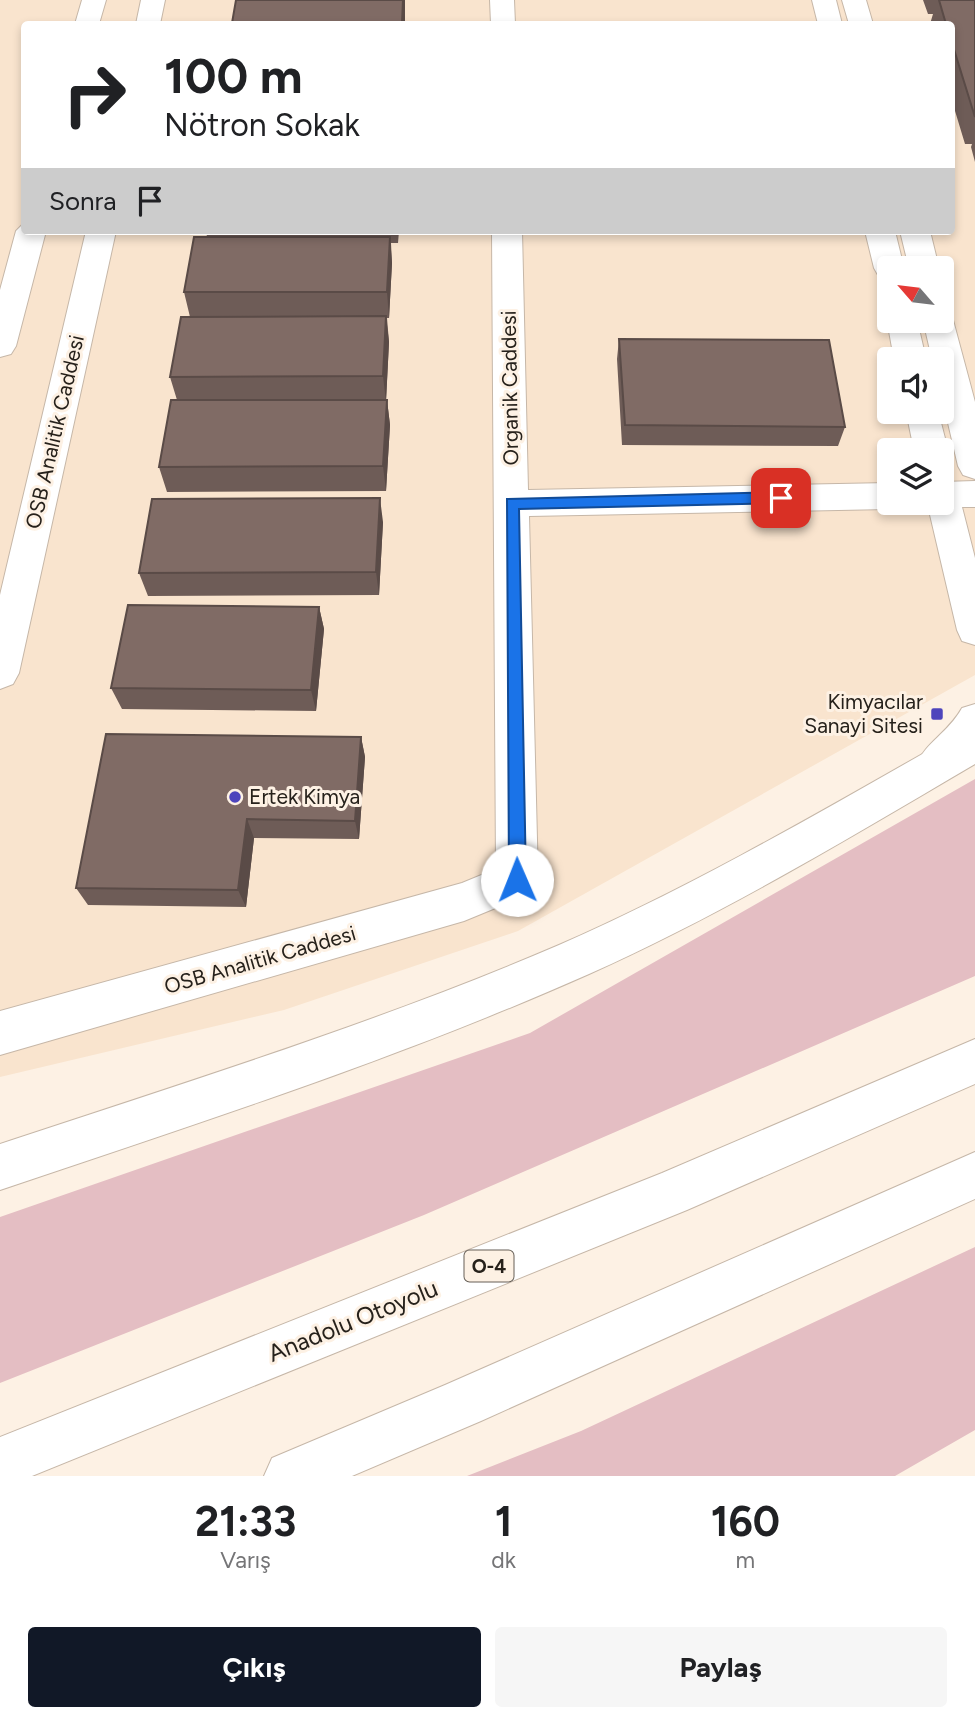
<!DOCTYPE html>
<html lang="tr">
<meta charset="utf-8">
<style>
:root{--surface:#fff;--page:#f6f6f6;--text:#202124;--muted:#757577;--accent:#111827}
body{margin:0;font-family:Figtree,sans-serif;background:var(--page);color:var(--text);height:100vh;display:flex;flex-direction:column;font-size:26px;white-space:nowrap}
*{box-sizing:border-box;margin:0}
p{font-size:23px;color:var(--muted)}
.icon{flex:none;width:38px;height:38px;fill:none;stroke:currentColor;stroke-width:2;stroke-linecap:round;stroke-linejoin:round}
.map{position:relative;height:1476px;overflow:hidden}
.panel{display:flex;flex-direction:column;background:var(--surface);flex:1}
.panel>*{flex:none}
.guide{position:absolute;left:21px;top:21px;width:934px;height:214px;border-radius:7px;box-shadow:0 4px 10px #0003;background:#fff;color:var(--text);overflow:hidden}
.needle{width:46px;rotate:298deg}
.buttons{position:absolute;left:877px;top:256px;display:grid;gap:14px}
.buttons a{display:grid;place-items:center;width:77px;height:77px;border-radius:7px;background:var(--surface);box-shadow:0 4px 10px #0003;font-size:35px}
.pin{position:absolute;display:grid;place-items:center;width:60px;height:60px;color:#fff;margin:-30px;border-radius:14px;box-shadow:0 4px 10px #0006}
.me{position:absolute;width:77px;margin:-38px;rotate:359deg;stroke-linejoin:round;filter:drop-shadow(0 0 5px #0008)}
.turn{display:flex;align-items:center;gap:24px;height:147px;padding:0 28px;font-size:32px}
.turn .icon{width:91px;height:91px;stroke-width:2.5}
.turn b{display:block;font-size:49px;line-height:60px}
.then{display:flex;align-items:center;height:66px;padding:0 28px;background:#0003;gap:14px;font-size:26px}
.eta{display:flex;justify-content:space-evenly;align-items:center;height:119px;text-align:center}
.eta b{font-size:42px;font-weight:700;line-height:49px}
.primary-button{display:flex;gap:14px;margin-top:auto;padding:14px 28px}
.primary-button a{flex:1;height:80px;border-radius:7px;background:var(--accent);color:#fff;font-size:28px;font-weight:700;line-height:80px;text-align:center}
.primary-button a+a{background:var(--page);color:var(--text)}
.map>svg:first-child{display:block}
.built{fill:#f9e4ce;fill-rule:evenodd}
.green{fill:#e4bec3}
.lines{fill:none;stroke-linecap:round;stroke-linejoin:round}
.minor-casing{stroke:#c6b7a8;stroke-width:2}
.major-casing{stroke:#c6b7a8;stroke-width:2}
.highway-casing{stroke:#c6b7a8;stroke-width:2}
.minor{fill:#fff;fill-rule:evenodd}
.major{fill:#fff;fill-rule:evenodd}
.highway{fill:#fff;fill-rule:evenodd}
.wall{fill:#6e5c57}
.shaded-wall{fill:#5a4b47}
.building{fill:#806b65;stroke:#5a4b47;stroke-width:2}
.route{fill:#1a73e8;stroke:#114b97;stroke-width:2}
.poi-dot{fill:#4e45bc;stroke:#fdf1e4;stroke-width:2.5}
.labels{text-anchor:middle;stroke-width:6;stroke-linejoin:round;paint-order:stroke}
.shield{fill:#fdf1e4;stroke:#665f57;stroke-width:2}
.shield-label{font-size:19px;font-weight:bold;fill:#26211b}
.street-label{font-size:21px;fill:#26211b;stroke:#fdf1e4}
.poi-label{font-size:21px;fill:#26211b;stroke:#fdf1e4;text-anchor:end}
.near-street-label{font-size:24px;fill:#26211b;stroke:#fdf1e4}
</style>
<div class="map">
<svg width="975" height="1476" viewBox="0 0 975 1476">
<rect width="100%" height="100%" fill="#fdf1e4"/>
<!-- built -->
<path class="built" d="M0 0H975V675L518 931 284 1010 0 1077ZM24 24H952V231H24ZM889 268H942V320H889ZM889 359H942V411H889ZM889 450H942V502H889Z"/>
<!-- green -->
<path class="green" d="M975 779V976L424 1215 0 1383V1217L530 1033Z
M975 1247V1430L895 1476H467L581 1431Z"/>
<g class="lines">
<defs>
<path id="minor" d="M82 0H106L99 24H75Z
M141 0H165L160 24H136Z
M490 0H514L515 24H491Z
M812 0H836L842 24H818Z
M842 0H866L873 24H849Z
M24 223V231H46L16 346 11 354 0 357V290L16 231Z
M86 231H116L19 673 13 684 0 689V595Z
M492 231H522L528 490 889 483V502H903L901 505 889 509 529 516 538 880 532 893 464 921 0 1055V1011L462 883 496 869Z
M865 231H895L904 268H889V278L878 275 874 268Z
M900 231H930L939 268H909Z
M942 310 949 312 953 320 975 402V479L963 475 958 466 942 397V359H932L923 320H942Z
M889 316V320H917L926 359H894L887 320Z
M906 411H938L948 450 943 459 942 450H914Z
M975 481V507H962L975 558V645L962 641 957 630 927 502H942V482Z
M975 704V753C957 770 947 787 921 777L916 765C926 742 948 733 962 708Z"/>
<path id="major" d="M975 727V764C849 838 723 914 589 974 398 1059 198 1123 0 1190V1144C187 1082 377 1023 559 945 698 884 829 807 961 732Z"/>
<path id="highway" d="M975 1039V1084L687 1210 32 1476H0V1437L662 1173Z
M975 1152V1199L481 1421 352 1476H264L272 1458 445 1385Z"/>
</defs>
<!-- minor casing -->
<use href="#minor" class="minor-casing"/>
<!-- major casing -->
<use href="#major" class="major-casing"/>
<!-- highway casing -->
<use href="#highway" class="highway-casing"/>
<!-- minor -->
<use href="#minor" class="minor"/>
<!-- major -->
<use href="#major" class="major"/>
<!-- highway -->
<use href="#highway" class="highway"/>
</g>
<!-- wall -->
<path class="wall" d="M923 0H975V162L971 147 972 144H965L952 101V24H930L933 14H928Z
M405 11V24H232V23Z
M206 231H399L398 243H391L392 263 389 318H387L389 342 386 400H387L390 425 386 491 167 492 159 467 177 400 170 377 190 317 184 292 207 237Z
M619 339 845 427 838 446 622 445 617 359Z
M383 522 379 595 148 596 139 573Z
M319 607 324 629 316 711 122 709 111 688Z
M361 737 365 757 359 839 254 838 246 907 88 905 76 888Z"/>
<!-- shaded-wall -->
<path class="shaded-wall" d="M403 0H405V24H402Z
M390 237 392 263 389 318 387 292Z
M386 316 389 342 386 402 383 376Z
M387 400 390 425 386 491 383 466Z
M380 498 383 522 379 595 376 572Z
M319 607 324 629 316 711 311 690Z
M361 737 365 757 359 839 355 821Z
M247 819 254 838 246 907 238 890Z"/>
<!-- building -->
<path class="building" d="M236 0H403L402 23H232Z
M939 0H975V117L952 43V24H946Z
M194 237H390L387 292H184Z
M386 316 383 376 170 377 181 317Z
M619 339 829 340 845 427 625 425Z
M171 400H387L383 466 159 467Z
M380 498 376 572 139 573 152 499Z
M128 605 319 607 311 690 111 688Z
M106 734 361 737 355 821 247 819 238 890 76 888Z"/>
<!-- route -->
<path class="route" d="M781 492 788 498 781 503 519 509 526 880 523 886 517 888 511 886 509 880 507 499Z"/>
<!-- markers -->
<g class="poi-dot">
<rect x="930" y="707" width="14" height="14" rx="3.5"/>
<circle cx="235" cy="797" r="7"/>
</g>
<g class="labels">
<!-- shield labels -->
<rect class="shield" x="464.5" y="1250.5" width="49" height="31" rx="5"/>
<g class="shield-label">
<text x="489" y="1273">O-4</text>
</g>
<!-- street labels -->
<g class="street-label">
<text transform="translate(510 388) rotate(-91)" y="7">Organik Caddesi</text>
<text transform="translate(55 432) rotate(-77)" y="7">OSB Analitik Caddesi</text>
<text transform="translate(260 960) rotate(-16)" y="7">OSB Analitik Caddesi</text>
</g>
<!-- poi labels -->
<g class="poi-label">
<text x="923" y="709">Kimyacılar<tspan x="923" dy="24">Sanayi Sitesi</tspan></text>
<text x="249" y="804" text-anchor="start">Ertek Kimya</text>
</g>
<!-- near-street labels -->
<g class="near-street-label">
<text transform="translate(353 1321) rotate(-22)" y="8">Anadolu Otoyolu</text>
</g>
</g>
</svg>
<div class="buttons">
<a><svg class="needle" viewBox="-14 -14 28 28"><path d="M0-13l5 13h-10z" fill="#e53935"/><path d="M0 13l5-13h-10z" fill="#757577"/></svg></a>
<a><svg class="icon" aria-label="sound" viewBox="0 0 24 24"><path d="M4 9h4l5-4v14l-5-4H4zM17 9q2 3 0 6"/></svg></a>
<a><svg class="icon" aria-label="layers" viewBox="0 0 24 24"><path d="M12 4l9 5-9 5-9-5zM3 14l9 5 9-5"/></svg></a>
</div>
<div class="pin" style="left:781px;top:498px;background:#d93025"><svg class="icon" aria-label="arrive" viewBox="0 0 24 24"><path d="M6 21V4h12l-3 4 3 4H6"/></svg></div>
<svg class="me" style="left:517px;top:880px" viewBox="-20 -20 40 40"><circle r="19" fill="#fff"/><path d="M0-13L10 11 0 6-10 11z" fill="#1a73e8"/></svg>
<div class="guide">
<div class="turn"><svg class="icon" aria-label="right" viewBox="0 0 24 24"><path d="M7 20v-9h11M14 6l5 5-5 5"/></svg><div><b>100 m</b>Nötron Sokak</div></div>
<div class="then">Sonra<svg class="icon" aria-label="arrive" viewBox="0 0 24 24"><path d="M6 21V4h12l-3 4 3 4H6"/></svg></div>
</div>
</div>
<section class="panel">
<div class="eta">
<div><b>21:33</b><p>Varış</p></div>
<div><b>1</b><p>dk</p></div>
<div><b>160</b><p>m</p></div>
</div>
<div class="primary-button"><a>Çıkış</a><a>Paylaş</a></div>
</section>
